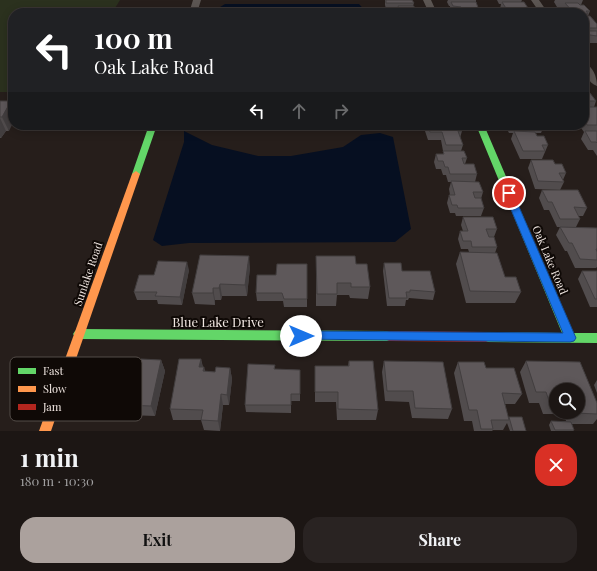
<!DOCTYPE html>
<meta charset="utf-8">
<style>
:root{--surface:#1c1614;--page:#292322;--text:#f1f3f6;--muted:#a09fa0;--line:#3a3534;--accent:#aba19d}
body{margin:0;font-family:"Playfair Display",serif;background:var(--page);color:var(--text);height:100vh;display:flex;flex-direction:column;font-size:15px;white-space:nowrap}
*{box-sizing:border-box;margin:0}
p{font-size:13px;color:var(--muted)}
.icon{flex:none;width:22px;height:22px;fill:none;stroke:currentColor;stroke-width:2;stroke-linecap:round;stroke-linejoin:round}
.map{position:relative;height:431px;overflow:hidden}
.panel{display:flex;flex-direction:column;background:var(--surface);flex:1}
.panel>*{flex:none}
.top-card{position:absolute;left:8px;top:8px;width:581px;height:122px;border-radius:16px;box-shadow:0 2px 10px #0003,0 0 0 1px var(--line);background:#202124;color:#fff;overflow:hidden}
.buttons{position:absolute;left:549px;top:383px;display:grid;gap:8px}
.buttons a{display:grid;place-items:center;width:36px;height:36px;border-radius:50%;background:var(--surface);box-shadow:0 2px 10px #0003,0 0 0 1px var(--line);font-size:20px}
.pin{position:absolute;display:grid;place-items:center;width:34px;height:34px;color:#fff;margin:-17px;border:2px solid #fff;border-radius:50%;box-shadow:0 1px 4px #0007}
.me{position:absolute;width:44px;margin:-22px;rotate:90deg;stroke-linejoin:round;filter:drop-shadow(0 0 3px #0008)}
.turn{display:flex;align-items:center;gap:14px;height:84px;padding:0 20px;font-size:18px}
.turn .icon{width:52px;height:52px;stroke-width:2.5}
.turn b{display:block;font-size:28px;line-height:34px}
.lanes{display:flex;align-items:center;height:38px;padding:0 20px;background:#0003;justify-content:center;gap:20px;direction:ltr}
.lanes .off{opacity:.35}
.round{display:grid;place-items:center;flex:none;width:42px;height:42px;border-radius:16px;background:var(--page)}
.overview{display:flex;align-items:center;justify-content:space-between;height:68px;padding:0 20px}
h1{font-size:24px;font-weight:700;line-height:30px}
.action{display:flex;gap:8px;margin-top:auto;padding:8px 20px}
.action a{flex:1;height:46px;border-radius:16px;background:var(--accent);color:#111;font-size:16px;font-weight:700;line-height:46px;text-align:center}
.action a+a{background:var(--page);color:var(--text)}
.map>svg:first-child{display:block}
.green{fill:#2b311e}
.water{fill:#060f21}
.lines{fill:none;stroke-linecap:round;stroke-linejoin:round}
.street{fill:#5c5653;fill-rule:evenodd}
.fast{fill:#63d668;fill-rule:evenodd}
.slow{fill:#ff974d;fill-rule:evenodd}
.jam{fill:#b3261e;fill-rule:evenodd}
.wall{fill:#514c4d;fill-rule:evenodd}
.shaded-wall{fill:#423e3f}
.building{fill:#5e585a;stroke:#423e3f}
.route{fill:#1a73e8;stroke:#114b97}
.labels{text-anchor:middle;stroke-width:4;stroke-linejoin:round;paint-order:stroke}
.street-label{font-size:11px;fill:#f2e8e3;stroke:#0f0906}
.near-street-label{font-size:13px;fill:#f2e8e3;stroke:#0f0906}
.key{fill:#0f0906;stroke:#534c48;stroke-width:1}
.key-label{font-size:11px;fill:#f2e8e3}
</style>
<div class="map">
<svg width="597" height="431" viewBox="0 0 597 431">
<rect width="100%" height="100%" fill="#261e1b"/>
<!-- green -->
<path class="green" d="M0 0H120L112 13H13V92H0Z"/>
<!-- water -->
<path class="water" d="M225 4H359L367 13H217V9Z
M184 131 212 145 258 156H291L343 147 361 135 380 133 393 137 411 229 395 242 189 243 162 246 153 240 184 142Z"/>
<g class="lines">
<!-- street -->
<path class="street" d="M193 0H201L197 13H189Z
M423 0H431L437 13H429Z
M531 0H539L548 13H540Z
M584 63C593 66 597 77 597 86 588 83 584 72 584 63Z"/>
<!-- fast -->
<path class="fast" d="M149 125H157L140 174 136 177 133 176 132 174Z
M476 125H484L573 333H597V343L486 342 482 340 480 337 482 334 486 332 562 333Z
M79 329 389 331 393 333 395 336 393 339 389 341 79 339 75 337 73 334 75 331Z"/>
<!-- slow -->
<path class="slow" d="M136 171 140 174 51 431H39L132 174Z"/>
<!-- jam -->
<path class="jam" d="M389 331 486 332 490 334 492 337 490 340 486 342 389 341 385 339 383 336 385 333Z"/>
</g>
<!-- wall -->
<path class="wall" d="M385 0H412L414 3 413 6 414 12 418 13H391V11H397L398 10 386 9 385 5Z
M448 0H476V2L480 13H452L450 8V6H449L447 2Z
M497 0H522L521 2 528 8 527 12V13H503L500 9 501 4H499Z
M555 0H583L581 5 590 11 588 16 597 24V43H588L584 38 585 35H584V13H566L563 9V7H557L554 2Z
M584 91 585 93 596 101 594 107H597V156L593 150H588L581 139 584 132 581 128 582 125H584Z
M0 101 9 131H6L1 138H0Z
M427 125H460L462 131 460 138 463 145 461 151 467 158 465 164 477 174 475 182 483 192 481 199 484 208 481 216H456L455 213H450L447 203 449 195H450L449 189 451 182H448L446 175H443L441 169H436L434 162 436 154H443V151L441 140H428L425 131Z
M505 125H544V126L541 133H536L537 136 548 145 542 159H520L511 139 513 133H509Z
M531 160 566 173 563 180 564 182 560 190 535 189 528 168Z
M542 190 587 208 583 216H578L580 219 576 227H557L549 210H544L539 198Z
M463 217 497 229 494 237 497 247 495 253 505 277 521 292 515 303H466L456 264 460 252H469L468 249H461L458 239 460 231H463L461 225Z
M560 227 597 228V267L596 268H575L567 251H565L556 235Z
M316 256 356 264 370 287 368 299 350 298 349 295H337L336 306H316Z
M384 263 402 271 435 292 433 300 409 298 408 300H406L405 306H387L383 271Z
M307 264V307H284L283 301H257L256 293 276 275Z
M250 267 247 296H222L221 300H215V305L195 304 192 293Z
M189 270 182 305 158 304 157 300H137L134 292 154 275Z
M582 271H597V307H590L578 279Z
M201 359 203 367H204L205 371 215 372 230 368 232 379 229 405H223L220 431 204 430 201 420H173L170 409Z
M161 360 165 371 155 416 128 415 126 411H114L112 406H103L98 395 133 369 139 364Z
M349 361 378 410 376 420H337L336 402H315V366H348Z
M384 361 452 409 448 419 412 418 409 402 385 401 382 372Z
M526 361 580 362 597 403V419L593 424H571L574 430 573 431H551L549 425 551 421H566L564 414H543L539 403H529L520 372ZM556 390H578V412H556Z
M458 362 486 368 522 394 515 404H505L508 417 526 431H510L507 423 503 430H493L492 431H474L472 421H464L454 373Z
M275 365V369L300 370V401H291V413L246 412 245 405Z
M597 380V393L594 385Z"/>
<!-- shaded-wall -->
<path class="shaded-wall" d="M11 101 13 105V123L9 131 2 117Z
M0 118 6 131 1 138 0 136Z
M249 256 250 267 247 296 245 285Z
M187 262 189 270 182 305 180 297Z
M220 284 222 296 221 300 219 288Z
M213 288 215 300V305L213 293Z
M201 359 203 370 204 367 206 378 199 367Z
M161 360 165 371 155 416 151 406Z
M230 368 232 379 229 405 227 395Z
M221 394 223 405 220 431 218 421Z"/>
<!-- building -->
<path class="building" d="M386 0H412L414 3H386Z
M451 2H476L480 13H459L458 11H462L461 7 453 6Z
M502 2H524L528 8H523L527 13H509Z
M565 3H578L580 5H584L590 11H586L588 14 574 13Z
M398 6H414V12H417L418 13H391V11H400Z
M584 16H590L597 24V28H584Z
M587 31H597V36L590 35Z
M584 91 585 93H590L596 101H584Z
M0 101H11L2 117H0Z
M584 107H597V125H587L584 120H588L584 115Z
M427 125H460L462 131H458L463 145H446L442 132H430Z
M511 125H544V126Z
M514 131 535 132 537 136H544L548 145H542L545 151H523Z
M585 131H597V143L596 142H591Z
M443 151H464L467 158H462L464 164H474L477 174H450L448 167H445L443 161H438L436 154H444Z
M531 160H553L555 164H562L566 173H559L564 182 538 181Z
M451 181 479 182 483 192H473L475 198H481L484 208H458L457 205H452L449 195H455Z
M542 190H578L587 208 574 207 580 219H560L552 202H548Z
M463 217H493L497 229H486L489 237H494L497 247H472L471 241H463L460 231H468Z
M560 227 597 228V249H596L597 252V260L580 259 572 243H569Z
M460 252 497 253 505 277H516L521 292 470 291Z
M200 255 249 256 245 285 220 284 219 288H213V293H192Z
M316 256H355L356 264H367L370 287H351V283H337V294H317Z
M158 261 187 262 180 297 155 296 157 292H134L139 275H154Z
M384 263H401L402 271H430L435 292 410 290V292H406L407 298H389Z
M277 264H307V299H284L282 293H256L257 275H276Z
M582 271H597V299H595Z
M141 359 161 360 151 406 123 405 124 401 109 400 111 395H98L106 368 133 369 134 364H139Z
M179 359H201L199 367H204L203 371 215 372 216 367 230 368 227 395 221 394 218 421 201 420 203 410 170 409Z
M349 361H373L378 410 338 409V392H315V366H349Z
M384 361 443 362 452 409 415 408 413 391H387Z
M526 361 580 362 597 403V414L575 413 574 412H578V390H556V404H550L546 392H536Z
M458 362H484L486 368H514L522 394 502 393 509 420H491L493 429H481L477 410H469Z
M248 364 275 365 274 369 300 370V394H291V405H245Z
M509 417H522L526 431H513Z
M551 421 571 422 574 430H555Z"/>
<!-- route -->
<path class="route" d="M509 190 513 193 576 338 574 341 570 342 297 339 295 336 297 332 301 331 563 333 504 193Z"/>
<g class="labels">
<!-- street labels -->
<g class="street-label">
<text transform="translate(550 260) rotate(67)" y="4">Oak Lake Road</text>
<text transform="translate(88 274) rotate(-71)" y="4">Sunlake Road</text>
</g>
<!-- near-street labels -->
<g class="near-street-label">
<text x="218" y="327">Blue Lake Drive</text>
</g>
</g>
<!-- legend -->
<rect x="10" y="357" width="132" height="64" rx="6" class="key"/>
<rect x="18" y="368" width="18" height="6" fill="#63d668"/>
<rect x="18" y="386" width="18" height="6" fill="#ff974d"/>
<rect x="18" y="404" width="18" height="6" fill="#b3261e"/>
<g class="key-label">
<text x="43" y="375">Fast</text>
<text x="43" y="393">Slow</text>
<text x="43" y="411">Jam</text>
</g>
</svg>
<div class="buttons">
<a><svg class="icon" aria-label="search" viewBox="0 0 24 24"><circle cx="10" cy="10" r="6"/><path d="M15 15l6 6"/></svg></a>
</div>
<div class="pin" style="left:509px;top:193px;background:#d93025"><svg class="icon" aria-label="arrive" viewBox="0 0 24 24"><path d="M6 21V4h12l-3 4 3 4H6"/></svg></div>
<svg class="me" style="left:301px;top:336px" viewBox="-20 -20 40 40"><circle r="19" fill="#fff"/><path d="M0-13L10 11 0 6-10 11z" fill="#1a73e8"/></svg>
<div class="top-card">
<div class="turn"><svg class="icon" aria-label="left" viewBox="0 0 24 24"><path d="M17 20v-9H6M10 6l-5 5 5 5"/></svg><div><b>100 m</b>Oak Lake Road</div></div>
<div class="lanes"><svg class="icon" aria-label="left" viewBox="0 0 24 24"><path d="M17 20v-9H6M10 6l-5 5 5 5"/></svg><svg class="icon off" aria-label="ahead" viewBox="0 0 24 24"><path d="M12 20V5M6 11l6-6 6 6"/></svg><svg class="icon off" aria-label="right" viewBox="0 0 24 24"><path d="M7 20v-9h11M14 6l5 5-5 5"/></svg></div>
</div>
</div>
<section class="panel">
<div class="overview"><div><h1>1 min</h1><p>180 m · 10:30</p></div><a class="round" style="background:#d93025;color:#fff"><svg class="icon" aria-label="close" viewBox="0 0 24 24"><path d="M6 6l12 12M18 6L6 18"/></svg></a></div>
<div class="action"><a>Exit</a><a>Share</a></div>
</section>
